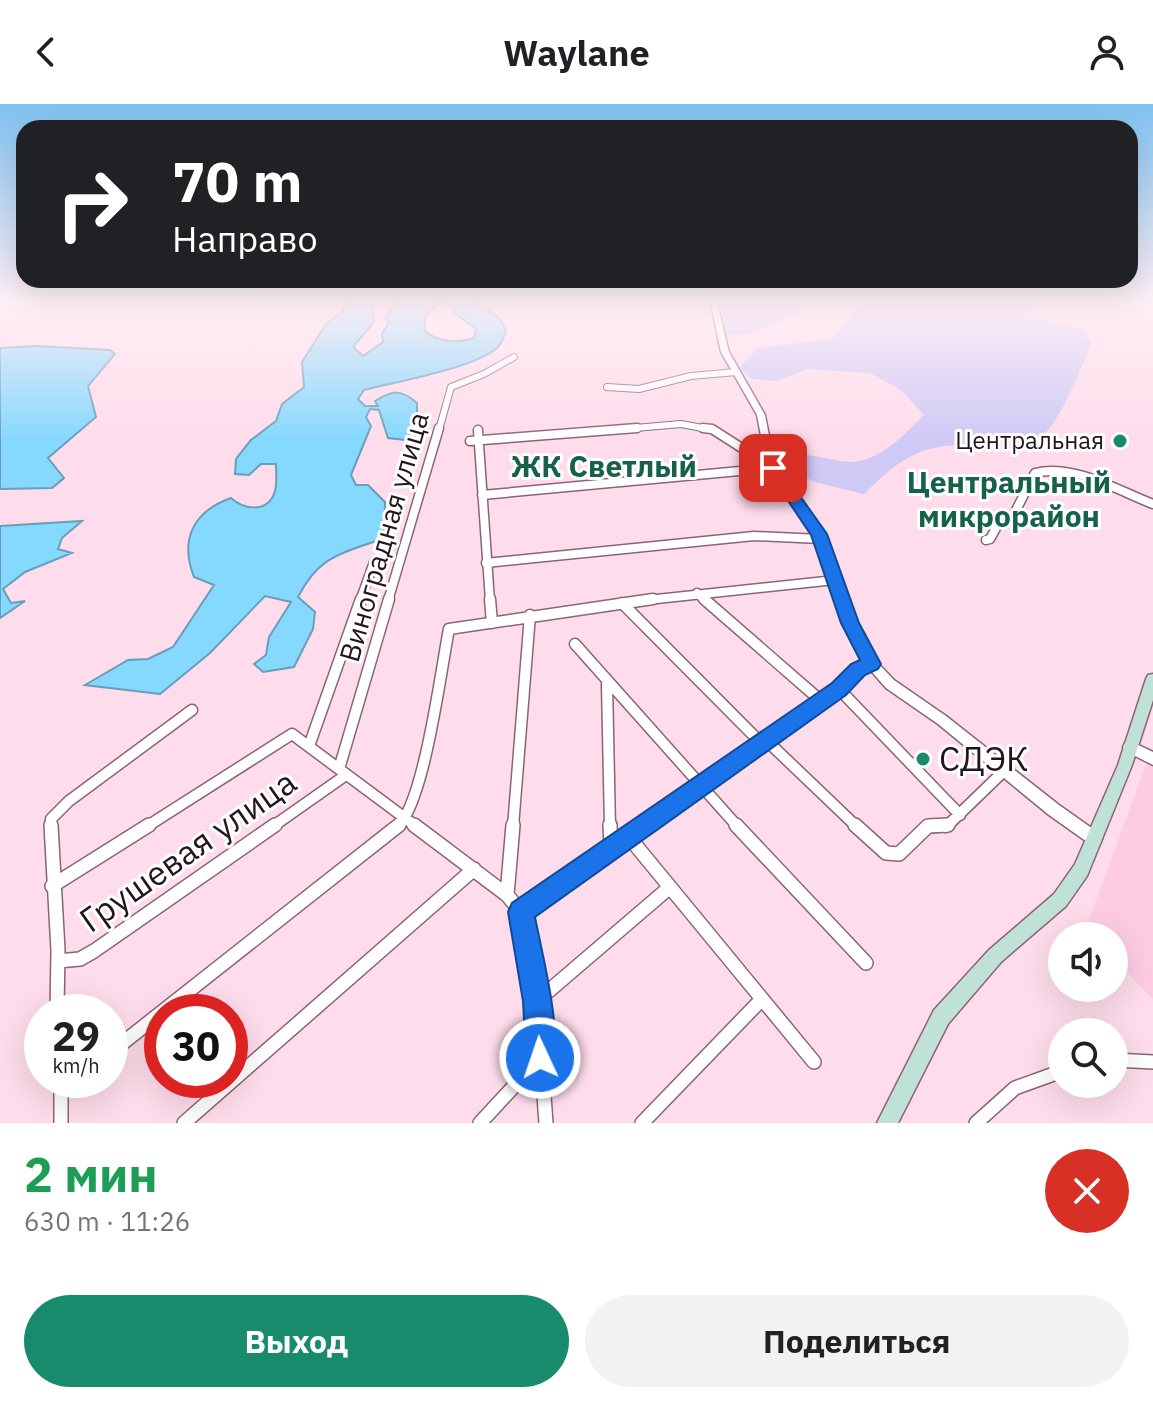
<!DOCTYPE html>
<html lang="ru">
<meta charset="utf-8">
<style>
:root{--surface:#fff;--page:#f2f2f2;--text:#202124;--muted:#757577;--accent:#178b6c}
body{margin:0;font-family:"IBM Plex Sans",sans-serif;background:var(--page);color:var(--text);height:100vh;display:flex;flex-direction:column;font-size:30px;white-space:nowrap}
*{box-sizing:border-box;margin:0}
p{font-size:26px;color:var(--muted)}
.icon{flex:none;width:44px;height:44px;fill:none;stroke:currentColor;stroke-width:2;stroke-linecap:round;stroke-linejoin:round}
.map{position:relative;height:1019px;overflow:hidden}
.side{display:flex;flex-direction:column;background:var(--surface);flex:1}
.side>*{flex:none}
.top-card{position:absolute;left:16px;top:16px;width:1122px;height:168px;border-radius:24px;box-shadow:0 8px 32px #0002;background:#202124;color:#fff;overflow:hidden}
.controls{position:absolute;left:1048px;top:818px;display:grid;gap:16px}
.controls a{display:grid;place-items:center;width:80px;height:80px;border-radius:50%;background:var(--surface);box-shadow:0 8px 32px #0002;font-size:40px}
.speed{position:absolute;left:24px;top:890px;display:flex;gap:16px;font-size:40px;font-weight:700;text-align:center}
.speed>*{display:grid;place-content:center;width:104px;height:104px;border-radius:50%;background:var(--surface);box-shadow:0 8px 32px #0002;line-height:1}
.speed small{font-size:20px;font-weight:400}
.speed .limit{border:12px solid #d22;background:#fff;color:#111}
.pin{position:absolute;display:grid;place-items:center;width:68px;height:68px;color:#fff;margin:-34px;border-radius:16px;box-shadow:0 4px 12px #0006}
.me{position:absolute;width:88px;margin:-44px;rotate:357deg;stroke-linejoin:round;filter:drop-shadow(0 0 6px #0008)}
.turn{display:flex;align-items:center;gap:28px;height:168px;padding:0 24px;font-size:36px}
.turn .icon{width:104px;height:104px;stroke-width:2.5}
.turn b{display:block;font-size:56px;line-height:68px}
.round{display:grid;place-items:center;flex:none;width:84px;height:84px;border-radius:42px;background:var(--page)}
.headline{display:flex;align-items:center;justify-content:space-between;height:136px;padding:0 24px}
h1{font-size:48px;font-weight:800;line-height:60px;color:#1e9e55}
.button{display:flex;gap:16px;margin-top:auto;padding:16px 24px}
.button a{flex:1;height:92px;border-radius:48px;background:var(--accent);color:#fff;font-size:32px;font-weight:800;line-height:92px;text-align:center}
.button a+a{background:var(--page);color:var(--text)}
header{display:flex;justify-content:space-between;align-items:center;height:104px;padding:0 24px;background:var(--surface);font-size:36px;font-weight:800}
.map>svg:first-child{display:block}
.built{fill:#fdcce2}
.green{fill:#cec9f5}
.water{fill:#85d8fe;stroke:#689eba;stroke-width:2;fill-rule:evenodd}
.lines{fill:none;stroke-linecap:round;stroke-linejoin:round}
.minor-far3-casing{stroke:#896576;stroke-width:8}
.minor-far2-casing{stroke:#896576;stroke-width:11}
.minor-far1-casing{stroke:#896576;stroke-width:13}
.minor-casing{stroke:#896576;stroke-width:16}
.tertiary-casing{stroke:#896576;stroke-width:3}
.secondary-casing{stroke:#896576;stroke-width:3}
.minor-far3{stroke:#fff;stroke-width:6}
.minor-far2{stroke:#fff;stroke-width:8}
.minor-far1{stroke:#fff;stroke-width:10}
.minor{stroke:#fff;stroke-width:13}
.tertiary{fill:#fff;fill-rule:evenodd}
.secondary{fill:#c0e1d8;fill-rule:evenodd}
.route{fill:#1a73e8;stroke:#114b97;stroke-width:2}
.poi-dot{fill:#178b6c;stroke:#fff;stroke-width:3}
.labels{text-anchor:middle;stroke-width:6;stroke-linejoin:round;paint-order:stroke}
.far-poi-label{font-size:24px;fill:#23151b;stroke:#fff;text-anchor:end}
.street-label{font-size:28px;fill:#23151b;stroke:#fff}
.far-district-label{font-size:30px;font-weight:bold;fill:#15614c;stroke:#fff}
.neighbourhood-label{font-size:30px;font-weight:bold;fill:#15614c;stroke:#fff}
.near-poi-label{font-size:34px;fill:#23151b;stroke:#fff;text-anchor:start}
.near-street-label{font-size:34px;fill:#23151b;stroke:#fff}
</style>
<header><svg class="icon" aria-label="back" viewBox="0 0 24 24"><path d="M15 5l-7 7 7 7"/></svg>Waylane<svg class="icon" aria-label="person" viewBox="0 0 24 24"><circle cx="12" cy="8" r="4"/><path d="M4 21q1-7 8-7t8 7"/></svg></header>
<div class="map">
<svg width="1153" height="1019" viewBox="0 0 1153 1019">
<rect width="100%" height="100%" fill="#fedceb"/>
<!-- built -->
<path class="built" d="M1147 658 1153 661V896L1114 854V832H1093L1086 824Z"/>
<!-- green -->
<path class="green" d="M717 195H819C800 207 745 240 725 229Z
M871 195H1032L1025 212 1084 225 1091 241C1079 267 1059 326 1032 340 1019 346 997 343 983 342 925 337 904 351 864 390L815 378 784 363 789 349C807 350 821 353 839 357 874 364 901 334 924 311L901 286 870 269 808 265 776 277 751 275 740 263 757 244 832 235 858 204Z"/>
<!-- water -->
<path class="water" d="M347 195H475L501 216 506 227C504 232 502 239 498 243 476 264 395 278 364 286L358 295 365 302H378L375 297C393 286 401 285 417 299V321L405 336 388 334 379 306 370 305 366 313 371 322 351 371 356 381H368L385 398 384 434C342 450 320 450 298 493L315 508 313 525 294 563 263 568 254 560 266 551 269 533 291 498 265 492 210 549 160 590 85 581 128 556 148 555 173 543 214 481 194 473C179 435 194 407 231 394 242 404 263 409 272 394 278 385 276 370 276 360H261L249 371 235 370 236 355 251 336 276 317 282 300 304 283 302 258 326 220 343 207ZM382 195 394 196 393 203 385 215 389 218 382 230 383 238 363 252 353 243 374 218 372 205ZM438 200 451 201 456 210 476 225 474 234C457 240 437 238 424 226L426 211Z
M38 242 110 246 115 250 88 282 96 313 48 354 64 374 52 384 0 385V244Z
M82 417 62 434 58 445 72 449 25 468 3 485 11 499 25 497 0 514V422Z"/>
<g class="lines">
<defs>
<path id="minor-far3" d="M607 283 639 285 691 272 736 268
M439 326 451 283 484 270 514 253
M612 326 681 320 713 326"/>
<path id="minor-far2" d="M703 324 712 325 773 364
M478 326 490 497
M470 337 637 324
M482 391 773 364
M986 436 990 435 1001 415 1013 412 1035 369C1073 359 1119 387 1153 400
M486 459 754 432 821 435
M697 489 706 497
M360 497 374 458
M388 497 439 324
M638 497 835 476"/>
<path id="minor-far1" d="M490 495 492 519
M704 495 820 596
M622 499 761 639
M575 540 738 723
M607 580 610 723
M839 585 960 711
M765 635 857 723
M309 642 361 495
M339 665 389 495
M51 723V715L69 697 192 606
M146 723 292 630 417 723
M272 723 346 671
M397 723C424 701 441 565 449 525L653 495
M513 723 530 511
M643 723 839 585 858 566 871 560
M927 723H937
M946 723 1006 665"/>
<path id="minor" d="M51 721 58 846 57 908
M414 721 507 791 521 808 537 897 546 1019
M610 721 611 744
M736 721 866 859
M855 721 886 749 899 750 928 722 948 721
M628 732 814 958
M52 782 149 721
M507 791 513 721
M521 808 646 721
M58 857 80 855 94 847 275 721
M537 897 670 783
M110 949 399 721
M1114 956 1153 958
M61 976V1019
M62 988 77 976
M184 1019 474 765
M480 1019 540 954
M642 1019 762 895
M976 1019 1015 984 1062 967"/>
<path id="tertiary" d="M710 195H716L729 248 765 311 774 358 824 430 856 519 872 553 894 576 946 612 1059 701 1100 730 1102 735 1100 740 1095 742 1090 740 1049 711 938 620 886 584 864 559 844 519 814 430 766 358 757 311 721 248Z
M1130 637 1153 648V661L1125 647 1123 643 1125 639Z"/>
<path id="secondary" d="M1153 570V596L1132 661 1087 772 1066 802 1001 858 948 920 898 1019H877L934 906 989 846 1054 790 1075 760 1118 661 1146 575 1148 571Z"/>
</defs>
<!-- minor-far3 casing -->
<use href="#minor-far3" class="minor-far3-casing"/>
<!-- minor-far2 casing -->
<use href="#minor-far2" class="minor-far2-casing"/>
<!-- minor-far1 casing -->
<use href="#minor-far1" class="minor-far1-casing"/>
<!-- minor casing -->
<use href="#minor" class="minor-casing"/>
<!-- tertiary casing -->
<use href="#tertiary" class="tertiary-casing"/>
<!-- secondary casing -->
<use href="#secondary" class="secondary-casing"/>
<!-- minor-far3 -->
<use href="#minor-far3" class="minor-far3"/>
<!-- minor-far2 -->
<use href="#minor-far2" class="minor-far2"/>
<!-- minor-far1 -->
<use href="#minor-far1" class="minor-far1"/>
<!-- minor -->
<use href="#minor" class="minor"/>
<!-- tertiary -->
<use href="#tertiary" class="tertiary"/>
<!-- secondary -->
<use href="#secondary" class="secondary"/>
</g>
<!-- sky -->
<linearGradient id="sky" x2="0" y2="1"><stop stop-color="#80c2f1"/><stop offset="0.58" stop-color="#ffeff6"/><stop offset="1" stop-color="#ffeff6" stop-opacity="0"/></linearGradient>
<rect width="1153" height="337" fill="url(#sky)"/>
<!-- route -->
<path class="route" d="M773 360 778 361 827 430 859 519 881 560 878 565 865 571 846 591 535 813C542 850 564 932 551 965L540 969 530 965 526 954 523 897 508 808 512 799 832 579 851 560 860 556 841 519 811 431 766 364Z"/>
<!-- markers -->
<g class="poi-dot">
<circle cx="1120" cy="337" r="8"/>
<circle cx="923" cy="655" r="8"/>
</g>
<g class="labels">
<!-- far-poi labels -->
<g class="far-poi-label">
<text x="1104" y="345">Центральная</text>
</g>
<!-- street labels -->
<g class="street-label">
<text transform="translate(384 433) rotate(-74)" y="10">Виноградная улица</text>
</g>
<!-- far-district labels -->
<g class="far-district-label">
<text x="604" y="373">ЖК Светлый</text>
</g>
<!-- neighbourhood labels -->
<g class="neighbourhood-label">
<text x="1009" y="389">Центральный<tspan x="1009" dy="34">микрорайон</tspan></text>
</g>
<!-- near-poi labels -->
<g class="near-poi-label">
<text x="939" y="667">СДЭК</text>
</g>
<!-- near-street labels -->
<g class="near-street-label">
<text transform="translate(188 747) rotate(-35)" y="12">Грушевая улица</text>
</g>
</g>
</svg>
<div class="controls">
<a><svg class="icon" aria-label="sound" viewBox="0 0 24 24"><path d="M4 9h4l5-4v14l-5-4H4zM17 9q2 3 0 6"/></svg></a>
<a><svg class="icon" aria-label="search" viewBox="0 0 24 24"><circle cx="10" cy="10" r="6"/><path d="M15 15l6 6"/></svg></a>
</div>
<div class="speed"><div>29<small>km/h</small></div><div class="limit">30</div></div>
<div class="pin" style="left:773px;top:364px;background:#d93025"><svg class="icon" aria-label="arrive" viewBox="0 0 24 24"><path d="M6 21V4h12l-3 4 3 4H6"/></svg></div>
<svg class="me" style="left:540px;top:954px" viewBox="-20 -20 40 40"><circle r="17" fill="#1a73e8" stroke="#fff" stroke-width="3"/><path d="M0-11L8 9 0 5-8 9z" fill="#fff"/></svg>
<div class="top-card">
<div class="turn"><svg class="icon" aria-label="right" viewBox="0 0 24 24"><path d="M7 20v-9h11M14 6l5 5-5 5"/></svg><div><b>70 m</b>Направо</div></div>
</div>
</div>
<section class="side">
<div class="headline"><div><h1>2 мин</h1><p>630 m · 11:26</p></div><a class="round" style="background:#d93025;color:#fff"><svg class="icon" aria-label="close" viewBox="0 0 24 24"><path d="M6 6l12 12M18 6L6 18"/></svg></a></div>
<div class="button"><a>Выход</a><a>Поделиться</a></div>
</section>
